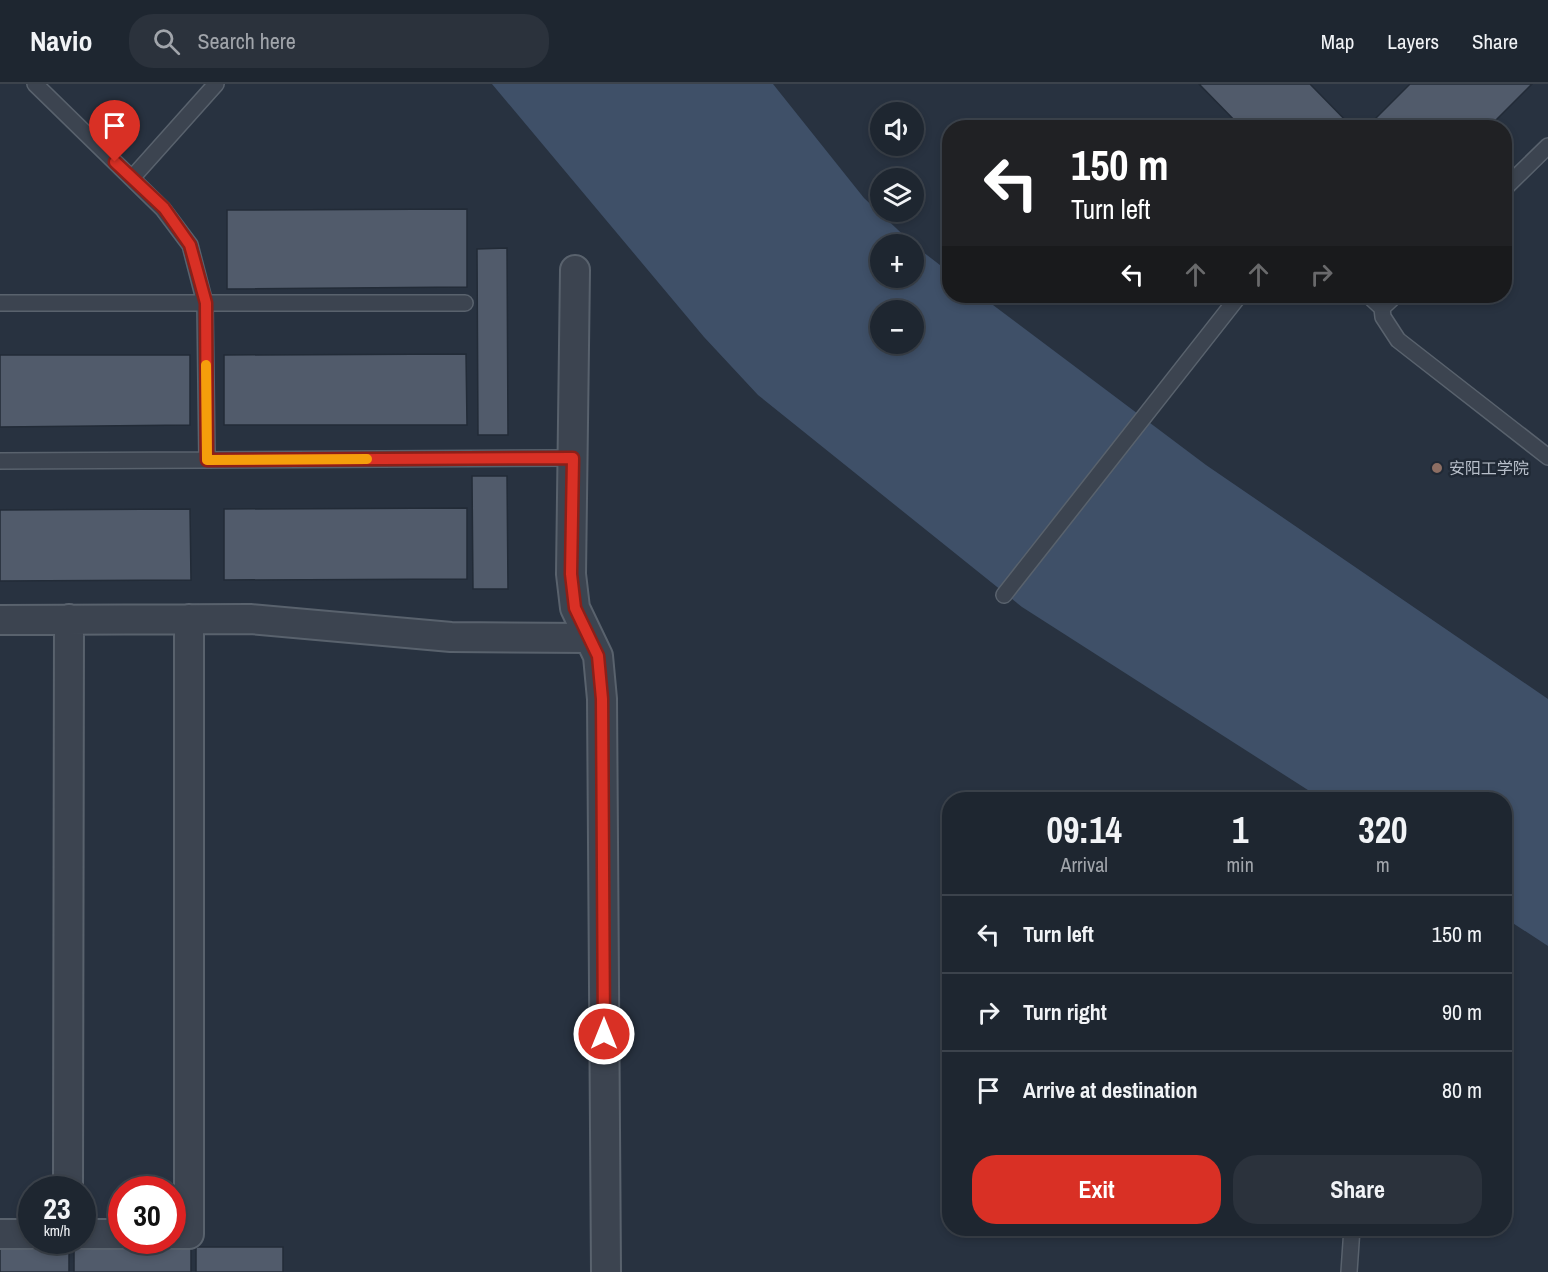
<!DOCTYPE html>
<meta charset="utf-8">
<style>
:root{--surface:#1e2630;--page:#2b323c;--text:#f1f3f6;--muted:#a1a5ab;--line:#3c434c;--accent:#d93025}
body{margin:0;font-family:"Archivo Narrow","Noto Sans SC",sans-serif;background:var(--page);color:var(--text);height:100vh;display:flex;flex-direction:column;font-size:22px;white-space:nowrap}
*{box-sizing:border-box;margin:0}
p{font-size:20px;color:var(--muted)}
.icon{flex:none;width:33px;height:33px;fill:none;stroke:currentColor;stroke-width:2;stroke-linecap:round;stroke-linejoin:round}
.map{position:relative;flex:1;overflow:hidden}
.drawer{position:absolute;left:942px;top:708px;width:570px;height:444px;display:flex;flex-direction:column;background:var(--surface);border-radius:24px;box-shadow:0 3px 9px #0003,0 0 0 2px var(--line)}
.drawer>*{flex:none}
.guide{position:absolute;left:942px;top:36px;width:570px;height:183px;border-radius:24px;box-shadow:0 3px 9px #0003,0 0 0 2px var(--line);background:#202124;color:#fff;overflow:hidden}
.fabs{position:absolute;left:870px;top:18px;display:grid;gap:12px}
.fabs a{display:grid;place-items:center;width:54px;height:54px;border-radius:50%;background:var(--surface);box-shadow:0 3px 9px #0003,0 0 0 2px var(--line);font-size:30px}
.speed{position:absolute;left:18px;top:1092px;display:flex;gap:12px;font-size:30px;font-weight:700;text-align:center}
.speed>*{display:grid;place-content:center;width:78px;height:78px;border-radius:50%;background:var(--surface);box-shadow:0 3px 9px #0003,0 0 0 2px var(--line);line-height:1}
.speed small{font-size:15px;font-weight:400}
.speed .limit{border:9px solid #d22;background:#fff;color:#111}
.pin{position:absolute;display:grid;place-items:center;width:51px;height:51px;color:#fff;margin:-62px -26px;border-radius:50% 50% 50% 0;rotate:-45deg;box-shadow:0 0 6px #0007}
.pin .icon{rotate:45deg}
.me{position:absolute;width:66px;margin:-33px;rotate:0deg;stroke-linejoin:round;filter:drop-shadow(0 0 4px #0008)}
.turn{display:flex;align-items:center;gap:21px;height:126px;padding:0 30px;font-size:27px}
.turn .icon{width:78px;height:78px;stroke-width:2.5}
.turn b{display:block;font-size:42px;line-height:51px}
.lanes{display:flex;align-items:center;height:57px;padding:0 30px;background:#0003;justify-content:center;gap:30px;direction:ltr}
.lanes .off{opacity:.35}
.eta{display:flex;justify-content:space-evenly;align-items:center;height:102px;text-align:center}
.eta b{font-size:36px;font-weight:700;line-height:42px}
.action{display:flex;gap:12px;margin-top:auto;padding:12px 30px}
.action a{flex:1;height:69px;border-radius:24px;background:var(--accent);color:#fff;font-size:24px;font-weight:700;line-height:69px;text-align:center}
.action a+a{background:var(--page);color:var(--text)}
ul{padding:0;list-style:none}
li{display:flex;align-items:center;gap:18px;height:78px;padding:0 30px;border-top:2px solid var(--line)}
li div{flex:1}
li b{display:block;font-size:22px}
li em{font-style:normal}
header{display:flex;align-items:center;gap:36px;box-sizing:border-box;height:84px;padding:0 30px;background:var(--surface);border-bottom:2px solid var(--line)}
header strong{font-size:28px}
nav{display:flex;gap:33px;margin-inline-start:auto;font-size:21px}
.search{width:420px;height:54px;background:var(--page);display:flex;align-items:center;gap:15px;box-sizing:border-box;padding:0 21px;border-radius:24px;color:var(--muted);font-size:22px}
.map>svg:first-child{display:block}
.water{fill:#3f5068;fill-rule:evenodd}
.building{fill:#515b6b;stroke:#222b37;stroke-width:1.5}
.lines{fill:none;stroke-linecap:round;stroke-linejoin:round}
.service-casing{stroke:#59626d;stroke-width:18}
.minor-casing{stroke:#59626d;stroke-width:32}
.service{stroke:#3c4450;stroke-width:15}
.minor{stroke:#3c4450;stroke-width:28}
.route-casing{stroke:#8d1f18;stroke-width:15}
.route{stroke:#d93025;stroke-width:10}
.slow{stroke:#f59e0b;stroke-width:10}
.education-dot{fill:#8d6e63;stroke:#202935;stroke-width:2}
.labels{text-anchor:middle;stroke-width:5;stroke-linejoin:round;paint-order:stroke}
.poi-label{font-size:16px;fill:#b8bfca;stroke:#202935;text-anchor:start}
</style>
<header>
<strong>Navio</strong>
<div class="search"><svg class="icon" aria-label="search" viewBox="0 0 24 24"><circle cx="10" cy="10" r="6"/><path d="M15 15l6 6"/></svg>Search here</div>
<nav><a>Map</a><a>Layers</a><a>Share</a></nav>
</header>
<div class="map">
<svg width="1548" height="1188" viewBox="0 0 1548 1188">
<rect width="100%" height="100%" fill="#283240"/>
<!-- water -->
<path class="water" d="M492 0H773L864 114 913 160H880V194H914V161L949 188 950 212H981L1206 381 1548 615V862L1505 834 1504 716 1322 715 1022 523 758 311 704 253ZM880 226H914V260H880Z"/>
<!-- building -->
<path class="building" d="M1199 0H1310L1353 44H1242Z
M1410 0H1532L1488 44H1378L1372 38Z
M467 125V203L227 205V126Z
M507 164 508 351H478L477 165Z
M466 270 467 341H224V271Z
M0 271H190V341L0 343Z
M472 392H507L508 505H473Z
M467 424V495L224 496V425Z
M190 425 191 496 0 497V426Z
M196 1163H283V1188H196Z
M74 1164H191V1188H74Z
M0 1165H69V1188H0Z"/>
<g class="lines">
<defs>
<path id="service" d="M35 0 163 125 190 161 205 219 207 376
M132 94 216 0
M1504 105 1548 62
M1369 212 1382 224 1383 233 1398 256 1548 373
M0 219H465
M1382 224 1395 212
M0 377 573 374
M1004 511 1239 212
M1349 1188 1352 1144"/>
<path id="minor" d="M575 186 571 490 575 524 598 572 602 615 606 1188
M0 536 250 535 451 553 589 554
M68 1106 69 535
M0 1150H32
M82 1150H122
M172 1150H189V535"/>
</defs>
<!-- service casing -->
<use href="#service" class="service-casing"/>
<!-- minor casing -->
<use href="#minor" class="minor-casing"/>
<!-- service -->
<use href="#service" class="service"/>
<!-- minor -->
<use href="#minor" class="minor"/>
</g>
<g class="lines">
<defs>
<path id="route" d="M115 78 164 124 190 161 206 219 207 376 573 374 571 490 575 524 598 572 602 615 604 950"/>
</defs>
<!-- route casing -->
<use href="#route" class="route-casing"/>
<!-- route -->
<use href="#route" class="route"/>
<!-- slow -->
<path class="slow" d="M206 281 207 376 367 375"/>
</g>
<!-- markers -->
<circle class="education-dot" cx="1437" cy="384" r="6"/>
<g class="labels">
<!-- poi labels -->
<g class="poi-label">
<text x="1449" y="390">安阳工学院</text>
</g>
</g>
</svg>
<div class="fabs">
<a><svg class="icon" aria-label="sound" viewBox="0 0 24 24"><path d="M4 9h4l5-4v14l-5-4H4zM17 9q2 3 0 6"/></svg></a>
<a><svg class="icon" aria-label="layers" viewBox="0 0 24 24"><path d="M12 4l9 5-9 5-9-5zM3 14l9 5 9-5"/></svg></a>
<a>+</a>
<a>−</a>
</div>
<div class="speed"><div>23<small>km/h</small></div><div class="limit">30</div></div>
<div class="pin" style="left:115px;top:78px;background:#d93025"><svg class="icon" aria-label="arrive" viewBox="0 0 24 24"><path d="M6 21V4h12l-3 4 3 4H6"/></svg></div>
<svg class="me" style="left:604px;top:950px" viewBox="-20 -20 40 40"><circle r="17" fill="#d93025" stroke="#fff" stroke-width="3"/><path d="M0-11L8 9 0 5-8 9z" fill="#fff"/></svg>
<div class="guide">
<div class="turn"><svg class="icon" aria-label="left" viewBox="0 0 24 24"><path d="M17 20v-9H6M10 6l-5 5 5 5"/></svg><div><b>150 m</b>Turn left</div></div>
<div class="lanes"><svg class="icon" aria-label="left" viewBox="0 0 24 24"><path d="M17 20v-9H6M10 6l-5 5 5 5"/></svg><svg class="icon off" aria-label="ahead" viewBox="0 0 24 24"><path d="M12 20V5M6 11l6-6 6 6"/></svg><svg class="icon off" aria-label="ahead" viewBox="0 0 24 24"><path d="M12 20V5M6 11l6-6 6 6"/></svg><svg class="icon off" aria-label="right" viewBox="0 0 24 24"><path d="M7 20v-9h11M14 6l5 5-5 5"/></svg></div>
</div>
<section class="drawer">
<div class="eta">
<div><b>09:14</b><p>Arrival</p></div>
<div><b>1</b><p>min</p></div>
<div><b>320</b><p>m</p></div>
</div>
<ul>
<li><svg class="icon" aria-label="left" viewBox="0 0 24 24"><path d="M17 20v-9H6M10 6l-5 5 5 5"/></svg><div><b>Turn left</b></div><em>150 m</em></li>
<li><svg class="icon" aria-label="right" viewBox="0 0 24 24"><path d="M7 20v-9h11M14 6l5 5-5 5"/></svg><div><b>Turn right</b></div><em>90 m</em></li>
<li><svg class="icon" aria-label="arrive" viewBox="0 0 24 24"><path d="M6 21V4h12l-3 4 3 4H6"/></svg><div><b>Arrive at destination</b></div><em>80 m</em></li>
</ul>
<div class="action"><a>Exit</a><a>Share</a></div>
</section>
</div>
